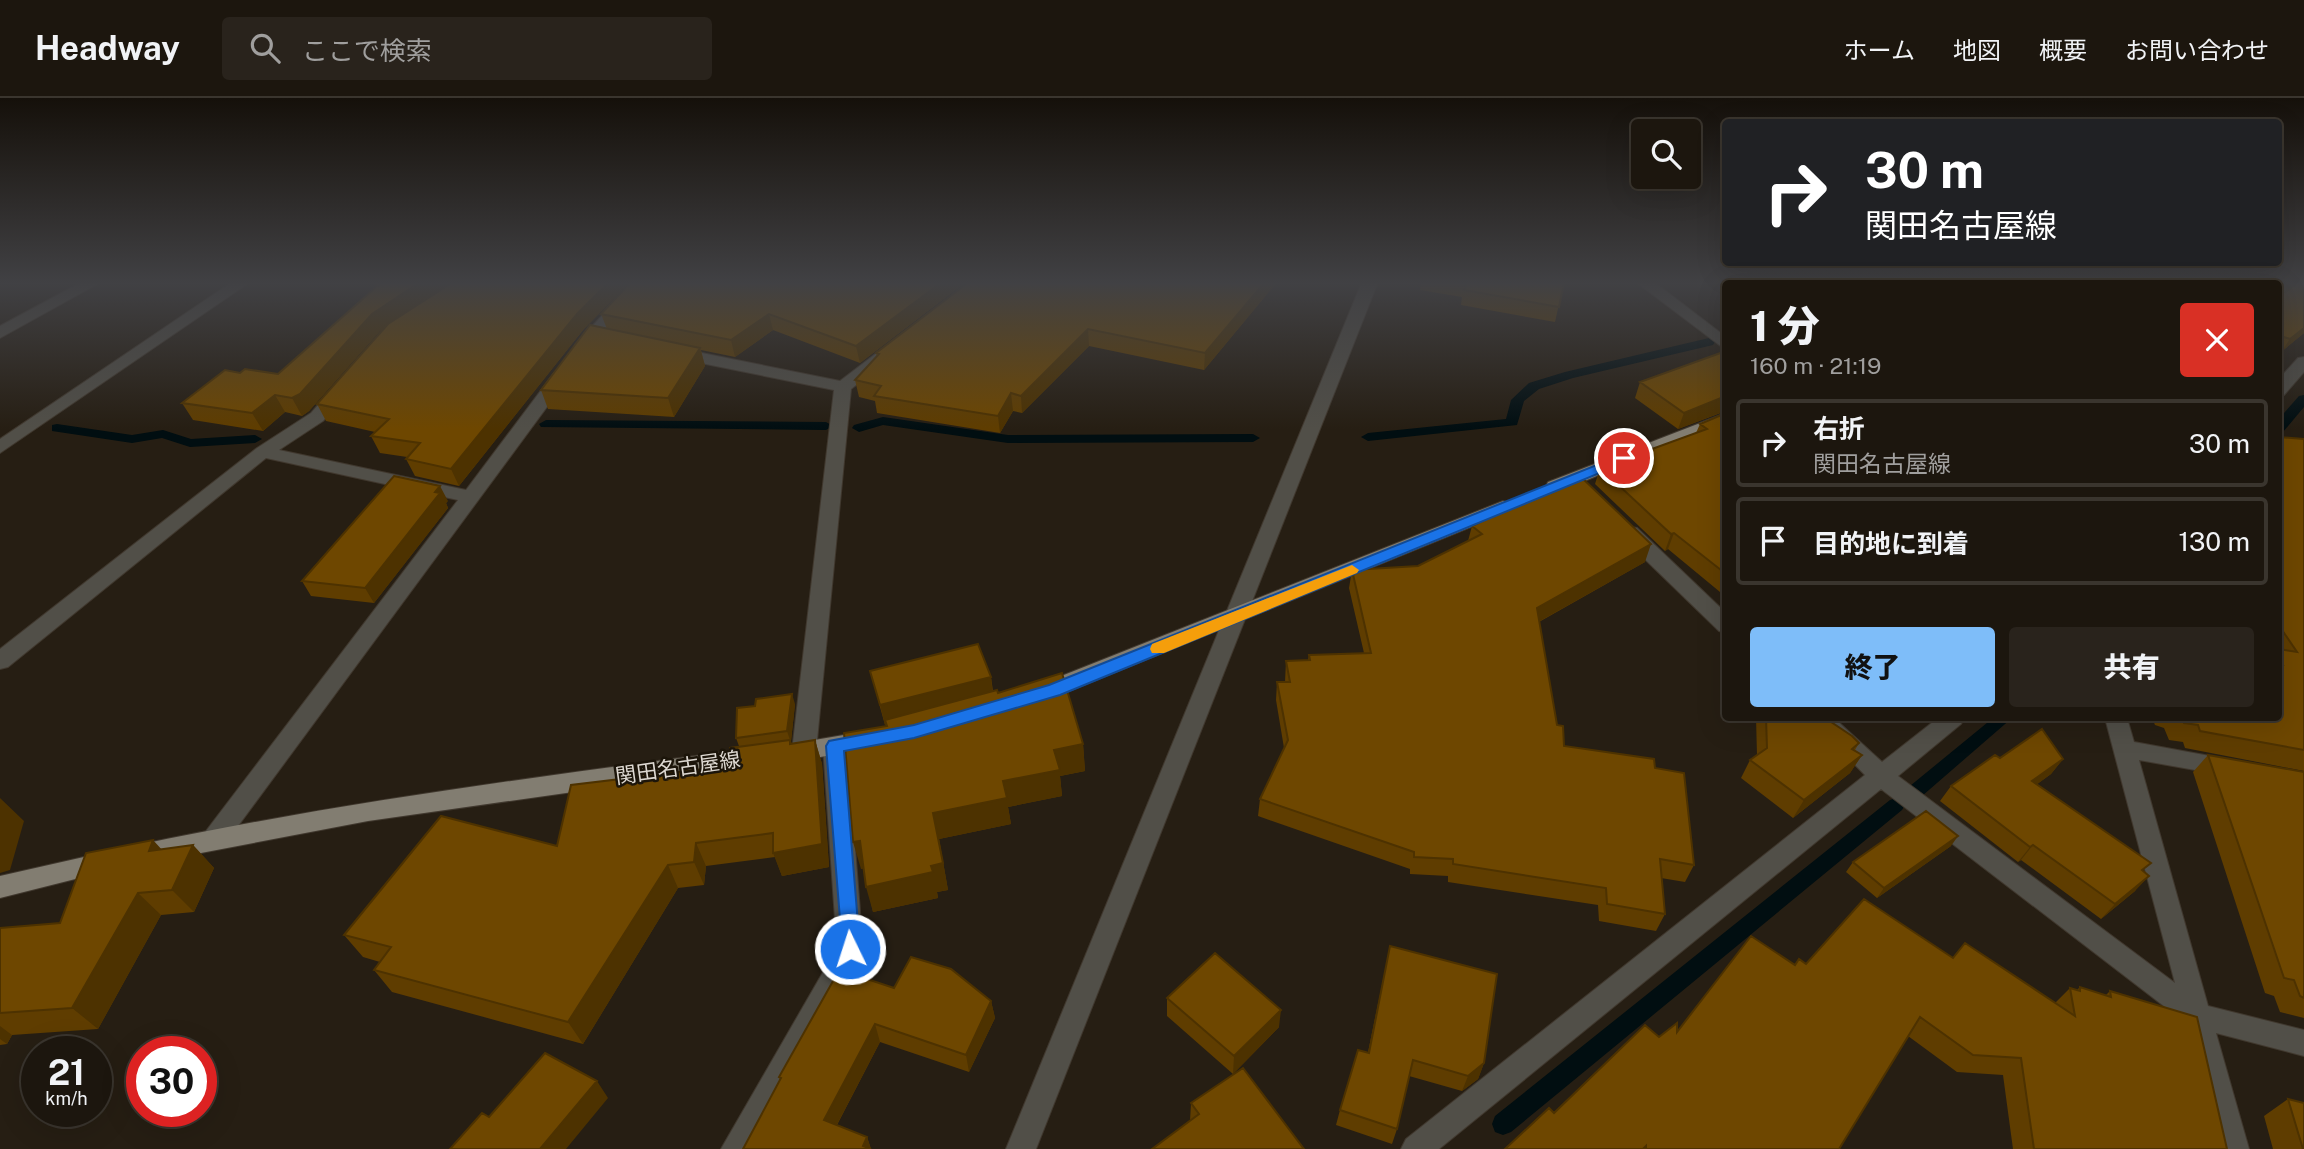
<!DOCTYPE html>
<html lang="ja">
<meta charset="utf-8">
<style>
:root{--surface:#1c160e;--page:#29231c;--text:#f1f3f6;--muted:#a09f9e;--line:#3a352e;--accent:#7ebdf9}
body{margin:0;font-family:"Public Sans","Noto Sans JP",sans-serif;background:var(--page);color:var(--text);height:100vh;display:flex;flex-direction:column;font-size:26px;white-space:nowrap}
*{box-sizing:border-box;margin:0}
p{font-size:23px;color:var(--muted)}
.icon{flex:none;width:38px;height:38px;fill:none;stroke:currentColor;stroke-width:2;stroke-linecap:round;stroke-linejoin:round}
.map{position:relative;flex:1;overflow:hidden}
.sheet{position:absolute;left:1722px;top:182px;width:560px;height:441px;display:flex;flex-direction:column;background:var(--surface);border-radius:7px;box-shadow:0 7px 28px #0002,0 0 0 2px var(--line)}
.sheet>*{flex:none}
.hud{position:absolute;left:1722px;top:21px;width:560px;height:147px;border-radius:7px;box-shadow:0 7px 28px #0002,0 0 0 2px var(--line);background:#202124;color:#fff;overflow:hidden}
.tools{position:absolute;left:1631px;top:21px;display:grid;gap:14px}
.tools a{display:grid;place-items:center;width:70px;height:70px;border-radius:7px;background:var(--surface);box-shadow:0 7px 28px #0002,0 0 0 2px var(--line);font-size:35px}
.speed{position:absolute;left:21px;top:938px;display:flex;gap:14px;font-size:35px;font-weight:700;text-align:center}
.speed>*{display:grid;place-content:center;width:91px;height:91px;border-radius:50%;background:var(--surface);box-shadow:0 7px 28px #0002,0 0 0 2px var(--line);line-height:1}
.speed small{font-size:18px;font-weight:400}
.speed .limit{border:10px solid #d22;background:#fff;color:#111}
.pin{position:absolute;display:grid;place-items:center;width:60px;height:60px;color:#fff;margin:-30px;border:4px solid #fff;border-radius:50%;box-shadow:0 2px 7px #0007}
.me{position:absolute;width:77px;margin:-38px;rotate:356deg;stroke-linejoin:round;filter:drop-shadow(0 0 5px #0008)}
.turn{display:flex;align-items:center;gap:24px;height:147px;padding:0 28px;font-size:32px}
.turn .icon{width:91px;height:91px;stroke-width:2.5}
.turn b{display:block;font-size:49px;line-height:60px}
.round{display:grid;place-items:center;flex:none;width:74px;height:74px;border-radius:7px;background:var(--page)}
.headline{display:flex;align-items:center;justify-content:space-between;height:119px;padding:0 28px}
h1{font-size:42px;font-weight:800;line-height:52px}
.button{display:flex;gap:14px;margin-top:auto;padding:14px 28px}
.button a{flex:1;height:80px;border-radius:7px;background:var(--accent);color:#111;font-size:28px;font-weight:800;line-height:80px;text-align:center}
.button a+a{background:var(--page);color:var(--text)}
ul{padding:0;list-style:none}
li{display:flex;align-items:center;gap:21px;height:88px;margin:0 14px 10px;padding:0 14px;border:4px solid var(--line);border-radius:7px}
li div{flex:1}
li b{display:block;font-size:26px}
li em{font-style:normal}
header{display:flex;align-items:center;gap:42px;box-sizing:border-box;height:98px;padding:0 35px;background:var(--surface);border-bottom:2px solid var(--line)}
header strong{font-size:33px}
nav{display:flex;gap:38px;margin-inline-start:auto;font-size:24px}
.search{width:490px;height:63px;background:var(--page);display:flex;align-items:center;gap:18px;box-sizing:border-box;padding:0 24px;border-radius:7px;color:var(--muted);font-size:26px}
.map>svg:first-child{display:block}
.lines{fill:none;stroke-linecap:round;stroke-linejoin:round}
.stream{fill:#010e11;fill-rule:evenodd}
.minor-casing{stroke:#40382e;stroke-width:2}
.major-casing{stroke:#40382e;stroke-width:2}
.minor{fill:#514f48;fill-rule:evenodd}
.major{fill:#827d71;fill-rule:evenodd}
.wall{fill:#5f3d00}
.shaded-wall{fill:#4d3200}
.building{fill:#6e4700;stroke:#4d3200;stroke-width:2}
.route{fill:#1a73e8;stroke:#114b97;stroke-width:2}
.slow{fill:#f59e0b}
.labels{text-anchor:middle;stroke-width:5;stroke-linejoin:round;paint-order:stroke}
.street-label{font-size:21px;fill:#ded9d2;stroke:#1c150a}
</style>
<header>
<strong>Headway</strong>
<div class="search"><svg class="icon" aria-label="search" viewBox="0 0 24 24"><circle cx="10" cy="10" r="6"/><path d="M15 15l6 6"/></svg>ここで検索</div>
<nav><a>ホーム</a><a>地図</a><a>概要</a><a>お問い合わせ</a></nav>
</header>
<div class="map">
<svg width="2304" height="1051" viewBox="0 0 2304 1051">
<rect width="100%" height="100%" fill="#261e13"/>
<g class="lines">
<!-- stream -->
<path class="stream" d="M2018 184H2030L2017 186Z
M1709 240 1715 244 1713 247 1573 280 1539 291 1524 303 1517 327 1368 343 1361 339 1368 335 1506 321 1511 302 1529 285 1565 274Z
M2304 297V309L2283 334 2278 335V322L2299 298Z
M883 319 1008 337 1253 336 1260 340 1253 344 1008 345 883 327 859 334 852 330 854 327Z
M546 322 826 324 833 328 826 332 541 329 539 326Z
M57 326 132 337 163 332 191 341 255 337 262 341 255 345 190 349 162 340 132 345 52 333V327Z
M1993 620H2012L1922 698 1916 700 1910 698 1907 693 1910 688Z
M1896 700 1902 702 1905 707 1902 712 1511 1034 1503 1037 1495 1034 1492 1026 1495 1018 1890 702Z"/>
<defs>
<path id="minor" d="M82 184H101L0 240V228Z
M232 184H250L0 355V341Z
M633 184H649L587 255H575V247Z
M1362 184H1378L1036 1051H1006Z
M1636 184H1654L1726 239V252Z
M677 250 840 283 878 254H890L892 258 851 291 816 653 812 659 804 662 796 659 792 653 834 292 671 259 669 255Z
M2304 259V274L2284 297 2278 298V282L2298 260Z
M560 274 568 279 566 283 224 747 215 750 206 747 203 740 206 733 458 402 266 360 8 569 0 571V551L257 350 311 315 334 289H346L349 293 323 323 279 352 466 392 554 275Z
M1630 429 1637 430 1726 515V535L1719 533 1623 440 1620 435 1623 430Z
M1809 620H1834L1882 664 1938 620H1964L1961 626 1898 678 2175 885 2105 620H2127L2134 644 2237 663 2241 669 2237 675 2229 678 2139 662 2208 908 2304 932V958L2216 935 2249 1051H2219L2186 925 1881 691 1439 1051H1401L1406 1041 1865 677Z
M835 639 843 642 847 648 863 851 752 1051H721L837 850 823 648 827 642Z"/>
<path id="major" d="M2039 184H2055L2039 186Z
M1726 315V326L1562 392 1555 394 1546 388 1548 384Z
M1503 403 1510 405 1513 409 1510 413 1047 602H1031L1028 596 1031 590Z
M873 632 881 635 884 641 881 647 873 650 791 664 783 661 779 655 783 649 791 646Z
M756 650 764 653 768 659 764 665 756 668 368 723 138 767 129 764 126 757 129 750 138 747C342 704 549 677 756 650Z
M106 754 115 757 118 764 115 771 0 800V778Z"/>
</defs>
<!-- minor casing -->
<use href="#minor" class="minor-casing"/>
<!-- major casing -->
<use href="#major" class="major-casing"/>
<!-- minor -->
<use href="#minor" class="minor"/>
<!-- major -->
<use href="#major" class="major"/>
</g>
<!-- wall -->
<path class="wall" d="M361 184H451L421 205 630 184 583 232 459 388 415 378 406 361 407 359 380 355 371 338 375 334 326 323 317 306 383 231 380 233 309 313 302 318 285 314 263 333 193 322 182 305 240 275 278 276 378 187Z
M631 184H966L860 265 773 232 735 259 701 252 705 268 674 319 548 311 541 292 607 231 601 216Z
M969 184H1277L1204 272 1089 248 1022 315 1013 313 1000 335 877 315 875 303 859 299 855 282 877 259 876 255Z
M1421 184H1564L1555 224 1461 207 1462 199 1420 192Z
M1839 184H1980L1979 186H1839Z
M2224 184H2304V235L2281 254 2278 253V186H2228Z
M1726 253V313L1678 331 1635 300 1640 284Z
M1726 315V492L1720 494 1668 451 1665 453 1595 386 1600 370 1696 335 1700 326Z
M2278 339 2304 341V673L2185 650 2183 644 2169 642 2164 630 2155 627 2152 620H2278Z
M448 403 446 405 448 410 374 505 311 498 302 483Z
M1477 419 1645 464 1539 524 1557 627 1564 648 1655 670 1694 767 1685 784 1661 780 1665 816 1656 833 1599 823 1598 807 1448 784V778L1410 776V771L1258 718 1260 701 1284 650 1276 602 1277 584H1285L1286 563 1308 562 1309 557 1364 555 1349 490 1352 472 1418 468 1468 443 1472 428 1475 427Z
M870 573 991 579 993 593 998 595 1083 646 1085 673 1060 678 1062 698 1008 709 1011 726 939 741 948 792 937 794 938 800 873 814 864 770 861 771 886 628V626L885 627Z
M795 606 791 643V646L815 642 822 666 829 769 782 778 775 759 706 768 704 787 678 790 583 946 392 894 374 872 380 864 363 859 344 837 557 748 729 668 739 648 736 640Z
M1756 620H1825L1859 645 1855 652 1862 657 1850 675 1793 720 1741 680 1750 662 1757 657Z
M2208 657 2304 674V920L2280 914 2274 898 2265 895 2193 674Z
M2000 660 2063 661 2051 676 2037 686 2143 773 2135 793 2101 821 2021 762 2018 764 1940 703 1951 688Z
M193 747 214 770 194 814 161 817 98 931 12 937 7 946 0 947V830L60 825 162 752Z
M1951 748 1877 800 1846 774 1853 764Z
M1965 845 2055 905 2070 890 2077 892 2080 889 2106 897 2110 893 2227 1051H2013L2003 977 1957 974 1908 938 1839 1051H1505L1659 939 1677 934 1795 867 1952 860Z
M1390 848 1484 965 1478 981 1462 993 1409 978 1397 1031 1392 1046 1336 1027 1340 1012 1368 954Z
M894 890 991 903 995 920 969 974 880 944 837 1027 867 1039 871 1051H743L780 983 779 979Z
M1167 900 1279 929 1233 976 1167 918Z
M2288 1001 2304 1051H2273L2264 1018Z
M1191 1005 1304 1051 1190 1023Z"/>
<!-- shaded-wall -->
<path class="shaded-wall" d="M420 184H451L380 233 309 313 302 318 292 300 372 216Z
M609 184H630L583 232 459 388 451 371 577 216Z
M942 184H966L860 265 856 248Z
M1265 184H1277L1204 272 1205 255Z
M769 216 773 232 735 259 731 242Z
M2304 230V235L2281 254 2290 241Z
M1088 231 1089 248 1022 315 1021 298Z
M700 250 705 268 674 319 668 300Z
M1011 295 1013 313 1000 335 998 318Z
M275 297 285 314 263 333 252 315Z
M1726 298 1725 313 1678 331 1684 315Z
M440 388 448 403 446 405 448 410 374 505 365 490Z
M1674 435 1668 451 1665 453 1671 436Z
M1651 446 1645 464 1531 528 1537 510Z
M1726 481V492L1720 494Z
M991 579 993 599 885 627 880 607Z
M792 596 795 606 791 643 798 666 790 646V642L787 633Z
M815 642 822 666 829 769 782 778 773 755Z
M1083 646 1085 673 1060 678 1062 698 1008 709 1011 726 939 741 948 792 937 794 938 800 873 814 866 789 931 768 933 715 1003 683 1054 652Z
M1862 657 1850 675 1793 720 1804 702Z
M2063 661 2051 676 2021 698 2032 683Z
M0 700 24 723 10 772 0 775Z
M1958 738 1951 748 1877 800 1884 790Z
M153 742 174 765 149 753Z
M860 743 867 769 861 771 853 744Z
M696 745 706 768 704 787 694 764Z
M193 747 214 770 194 814 172 792Z
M2033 747 2021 762 2018 764 2030 749Z
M668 767 678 790 583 946 568 924Z
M2149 778 2135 793 2101 821 2115 806Z
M138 795 161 817 98 931 72 910Z
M991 903 995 920 969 974 966 957Z
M1281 912 1279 929 1233 976 1234 958Z
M875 926 880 944 831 1038 824 1022Z
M0 928 12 937 7 946 0 941Z
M1484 965 1478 981 1462 993 1468 978Z
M597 983 608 1000 566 1051H540Z
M867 1039 871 1051 863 1048Z"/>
<!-- building -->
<path class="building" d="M382 184H420L372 216 300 296 292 300 275 297 252 315 182 305 225 272 240 275 245 271 278 276Z
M453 184H609L577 216 451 371 406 361 420 345 371 338 389 321 317 306 388 226Z
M631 184H942L856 248 769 216 731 242 601 216Z
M969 184H1265L1205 255 1088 231 1021 298 1011 295 998 318 874 298 881 288 855 282 879 256 876 255Z
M1466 184H1564L1559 209 1464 192 1467 184Z
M1856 184H1980L1979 186H1862Z
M2073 184H2079L2086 186H2071Z
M2258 184H2304V230L2290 241 2278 237V186H2258Z
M590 227 700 250 668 300 541 292Z
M1726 253V298L1684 315 1640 284Z
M1726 315V476L1674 435 1671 436 1600 370 1707 331 1700 326Z
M2278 339 2304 341V652L2200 633 2198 627 2184 625 2182 620H2278V567H2283L2278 556V551L2297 554 2278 526Z
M1579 377 1651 446 1537 510 1557 627 1563 628 1564 648 1654 661 1655 670 1684 675 1694 767 1660 761 1665 816 1607 806 1606 790 1453 766V761L1414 759V754L1260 701 1288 642 1277 584H1290L1286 563 1310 562 1309 557 1371 555 1352 472 1418 468 1482 436 1472 428 1482 423 1477 419Z
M394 378 440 388 435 394 440 395 365 490 302 483Z
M978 546 991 579 880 607 870 573Z
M1062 575 1083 646 1054 652 1060 672 1003 683 1007 700 933 715 943 765 931 768 933 774 866 789 860 743 853 744 844 635 887 628 885 622 997 592 998 595Z
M792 596 787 633 736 640 737 610 755 608 756 601Z
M1766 620H1825L1852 638 1859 645 1852 651 1862 657 1804 702 1750 662 1767 650Z
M2042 631 2063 661 2032 683 2151 765 2142 772 2149 778 2115 806 2033 747 2030 749 1951 688 1995 657 2000 660Z
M790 642V646L815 642 822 746 773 755V735L696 745 694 764 668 767 568 924 374 872 391 849 344 837 441 718 557 748 571 687 729 668 730 650Z
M2208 657 2304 674V900L2300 898 2294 882 2284 880Z
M1926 713 1958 738 1884 790 1853 764Z
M153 742 149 753 193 747 172 792 138 795 72 910 0 915V830L60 825 86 755Z
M1864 801 1953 860 1965 845 2075 918 2070 890 2080 893V889L2111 899 2110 893 2197 919 2227 1051H2034L2021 960 1973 957 1920 919 1839 1051H1646V1048L1643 1051H1505L1549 1010 1554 1015 1645 927 1659 939 1677 925V934L1751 838 1795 867 1799 861 1806 866Z
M1390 848 1497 876 1484 965 1468 978 1413 962 1397 1031 1340 1012 1358 952 1369 955Z
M1215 855 1281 912 1234 958 1167 900Z
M911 859 951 871 991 903 966 957 875 926 824 1022 867 1039 863 1048 871 1051H743L781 980 779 979 837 876 843 873 894 890Z
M545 955 597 983 540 1051H450L482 1015 489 1019Z
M1243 970 1304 1051H1152L1199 1016 1191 1005Z
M2288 1001 2304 1005V1051H2303Z"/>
<!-- sky -->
<linearGradient id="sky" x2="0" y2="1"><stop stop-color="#15100a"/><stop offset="0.56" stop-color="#414144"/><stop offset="1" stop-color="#414144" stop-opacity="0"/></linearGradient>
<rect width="2304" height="331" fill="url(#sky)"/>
<!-- route -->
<path class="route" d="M1624 356 1631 360 1629 363 1060 597 914 640 844 653 860 851 858 858 850 860 843 858 826 648 829 643 914 627 1049 587Z"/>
<!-- slow -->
<path class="slow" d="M1352 467 1359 472 1357 475 1164 555H1152L1150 551 1152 546Z"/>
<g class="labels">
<!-- street labels -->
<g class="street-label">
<text transform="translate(678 670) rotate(-8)" y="7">関田名古屋線</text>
</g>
</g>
</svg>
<div class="tools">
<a><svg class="icon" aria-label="search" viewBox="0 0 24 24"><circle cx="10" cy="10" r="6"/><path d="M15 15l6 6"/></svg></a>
</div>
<div class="speed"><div>21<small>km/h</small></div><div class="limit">30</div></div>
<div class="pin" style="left:1624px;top:360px;background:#d93025"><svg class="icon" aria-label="arrive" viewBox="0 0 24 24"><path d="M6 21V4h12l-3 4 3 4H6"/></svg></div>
<svg class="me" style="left:850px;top:851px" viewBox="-20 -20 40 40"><circle r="17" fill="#1a73e8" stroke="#fff" stroke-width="3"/><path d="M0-11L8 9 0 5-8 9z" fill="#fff"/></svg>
<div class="hud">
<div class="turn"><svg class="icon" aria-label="right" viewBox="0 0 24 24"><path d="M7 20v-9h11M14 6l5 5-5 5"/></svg><div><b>30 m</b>関田名古屋線</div></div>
</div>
<section class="sheet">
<div class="headline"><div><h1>1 分</h1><p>160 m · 21:19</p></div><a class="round" style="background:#d93025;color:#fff"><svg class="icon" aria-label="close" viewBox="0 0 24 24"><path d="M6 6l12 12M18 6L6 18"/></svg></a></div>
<ul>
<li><svg class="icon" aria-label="right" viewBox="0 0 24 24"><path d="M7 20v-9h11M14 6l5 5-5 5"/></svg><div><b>右折</b><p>関田名古屋線</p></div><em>30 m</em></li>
<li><svg class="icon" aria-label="arrive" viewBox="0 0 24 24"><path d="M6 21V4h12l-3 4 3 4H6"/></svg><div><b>目的地に到着</b></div><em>130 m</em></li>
</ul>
<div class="button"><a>終了</a><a>共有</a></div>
</section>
</div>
